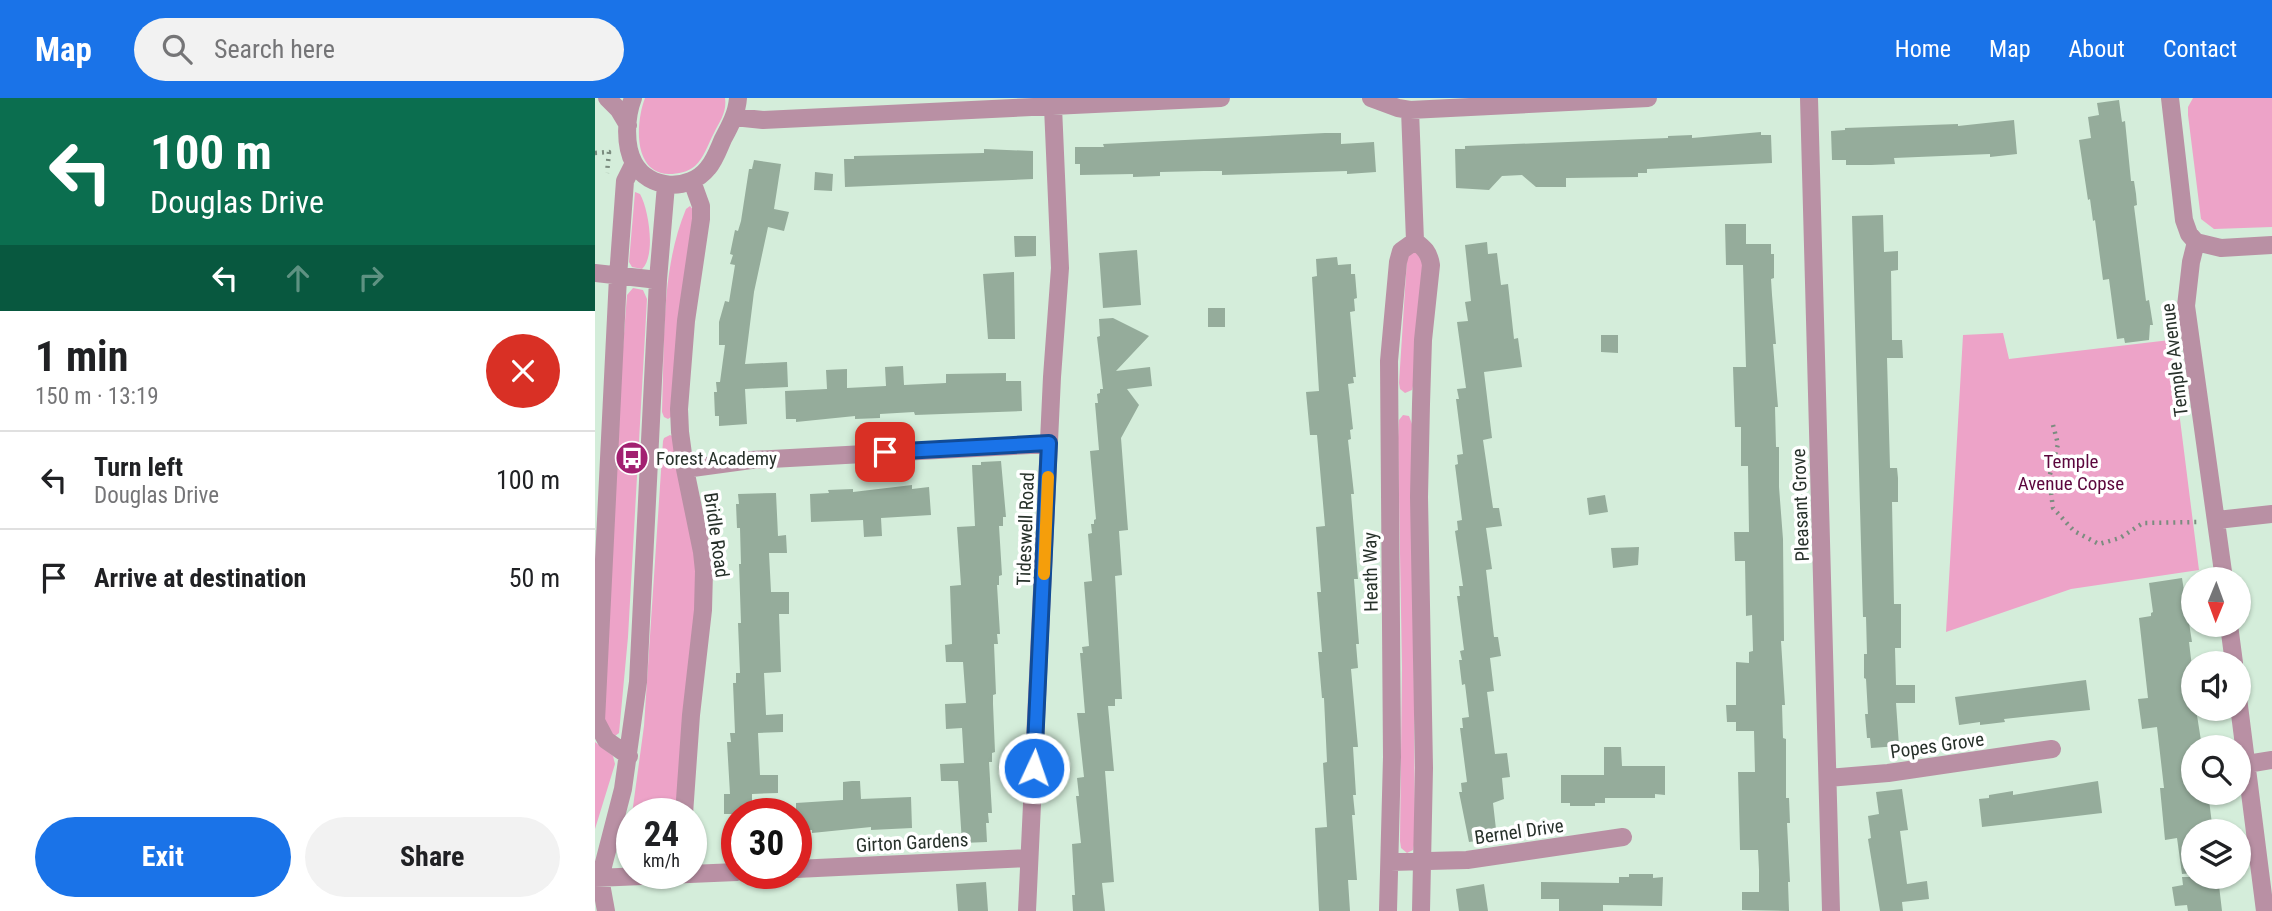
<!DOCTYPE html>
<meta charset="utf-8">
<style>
:root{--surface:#fff;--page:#f2f2f2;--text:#202124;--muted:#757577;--line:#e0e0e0;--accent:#1a73e8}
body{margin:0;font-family:"Roboto Condensed",sans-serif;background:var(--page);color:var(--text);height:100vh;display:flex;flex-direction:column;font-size:26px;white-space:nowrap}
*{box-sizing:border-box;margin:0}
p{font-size:23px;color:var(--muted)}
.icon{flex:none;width:38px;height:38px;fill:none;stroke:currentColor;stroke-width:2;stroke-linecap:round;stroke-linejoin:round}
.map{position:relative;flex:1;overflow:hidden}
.panel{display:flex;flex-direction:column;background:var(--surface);width:595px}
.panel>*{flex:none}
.guide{background:#0b6e4f;color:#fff;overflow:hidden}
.needle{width:46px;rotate:181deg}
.tools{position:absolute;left:1586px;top:469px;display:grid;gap:14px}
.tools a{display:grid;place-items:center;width:70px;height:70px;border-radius:50%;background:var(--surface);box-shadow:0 2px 5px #0004;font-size:35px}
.speed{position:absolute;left:21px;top:700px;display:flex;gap:14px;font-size:35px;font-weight:700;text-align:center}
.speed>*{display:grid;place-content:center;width:91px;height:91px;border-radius:50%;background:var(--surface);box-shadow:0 2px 5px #0004;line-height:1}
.speed small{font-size:18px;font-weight:400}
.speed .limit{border:10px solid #d22;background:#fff;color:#111}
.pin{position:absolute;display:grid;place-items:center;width:60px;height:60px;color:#fff;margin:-30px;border-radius:14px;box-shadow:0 4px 10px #0006}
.me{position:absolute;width:77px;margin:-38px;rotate:3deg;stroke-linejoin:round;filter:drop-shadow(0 0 5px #0008)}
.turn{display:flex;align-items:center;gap:24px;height:147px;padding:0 35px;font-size:32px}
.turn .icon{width:91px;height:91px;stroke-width:2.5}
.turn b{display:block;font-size:49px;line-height:60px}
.lanes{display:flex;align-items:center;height:66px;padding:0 35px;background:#0003;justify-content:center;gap:35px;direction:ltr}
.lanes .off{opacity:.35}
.round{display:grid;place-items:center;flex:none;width:74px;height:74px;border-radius:37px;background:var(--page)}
.head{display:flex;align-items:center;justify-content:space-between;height:119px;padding:0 35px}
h1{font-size:42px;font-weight:700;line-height:52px}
.primary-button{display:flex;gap:14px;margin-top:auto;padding:14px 35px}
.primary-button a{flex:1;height:80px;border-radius:42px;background:var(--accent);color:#fff;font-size:28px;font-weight:700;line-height:80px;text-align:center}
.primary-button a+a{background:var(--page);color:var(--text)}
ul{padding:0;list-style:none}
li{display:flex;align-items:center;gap:21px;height:98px;padding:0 35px;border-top:2px solid var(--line)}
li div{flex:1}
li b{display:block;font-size:26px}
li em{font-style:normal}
header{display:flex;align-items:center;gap:42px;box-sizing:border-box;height:98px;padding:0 35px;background:var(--accent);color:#fff}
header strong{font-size:33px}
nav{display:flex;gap:38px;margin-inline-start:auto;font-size:24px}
.search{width:490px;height:63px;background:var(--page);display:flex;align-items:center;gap:18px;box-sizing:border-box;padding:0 24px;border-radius:38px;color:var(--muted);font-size:26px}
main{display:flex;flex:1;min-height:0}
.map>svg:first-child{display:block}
.green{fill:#eda3c8}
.building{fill:#95ac9b}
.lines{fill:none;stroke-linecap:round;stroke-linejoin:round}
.path{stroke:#7b8c7f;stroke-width:4.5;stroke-dasharray:2 5;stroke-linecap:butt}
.minor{stroke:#b990a4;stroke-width:18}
.route-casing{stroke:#114b97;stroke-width:18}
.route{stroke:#1a73e8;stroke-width:12}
.slow{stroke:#f59e0b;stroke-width:12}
.labels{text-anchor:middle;stroke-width:7;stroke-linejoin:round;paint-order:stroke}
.street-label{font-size:19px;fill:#27312a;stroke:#fff}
.poi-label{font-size:19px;fill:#27312a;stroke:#fff;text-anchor:start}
.park-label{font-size:19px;fill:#5b063d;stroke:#fff}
</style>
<header>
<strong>Map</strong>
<div class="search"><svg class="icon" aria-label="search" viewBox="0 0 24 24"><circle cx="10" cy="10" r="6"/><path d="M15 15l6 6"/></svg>Search here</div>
<nav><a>Home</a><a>Map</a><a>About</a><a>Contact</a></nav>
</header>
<main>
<section class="panel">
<div class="guide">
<div class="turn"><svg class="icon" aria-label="left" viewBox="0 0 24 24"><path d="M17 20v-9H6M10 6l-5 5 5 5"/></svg><div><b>100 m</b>Douglas Drive</div></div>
<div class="lanes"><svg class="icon" aria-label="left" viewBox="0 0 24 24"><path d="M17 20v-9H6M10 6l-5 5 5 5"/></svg><svg class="icon off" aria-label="ahead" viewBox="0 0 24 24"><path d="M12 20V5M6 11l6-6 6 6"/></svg><svg class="icon off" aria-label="right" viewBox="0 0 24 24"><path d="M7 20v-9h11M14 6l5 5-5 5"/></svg></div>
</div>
<div class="head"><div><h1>1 min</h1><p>150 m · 13:19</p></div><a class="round" style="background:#d93025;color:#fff"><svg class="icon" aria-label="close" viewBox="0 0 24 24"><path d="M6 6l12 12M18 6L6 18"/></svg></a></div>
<ul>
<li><svg class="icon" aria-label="left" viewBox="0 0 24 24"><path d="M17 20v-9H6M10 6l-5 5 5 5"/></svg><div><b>Turn left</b><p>Douglas Drive</p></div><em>100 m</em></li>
<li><svg class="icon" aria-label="arrive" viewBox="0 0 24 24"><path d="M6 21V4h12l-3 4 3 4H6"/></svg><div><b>Arrive at destination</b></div><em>50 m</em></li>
</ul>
<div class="primary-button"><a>Exit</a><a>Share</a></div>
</section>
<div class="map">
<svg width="1677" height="813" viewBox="0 0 1677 813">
<rect width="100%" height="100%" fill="#d4edda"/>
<!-- green -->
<path class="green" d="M50 0H130C132 14 125 23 119 35 113 46 109 60 100 68 93 74 83 76 74 76 37 75 41 23 50 0Z
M1598 0H1677V129L1619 131 1606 121 1593 17V9Z
M40 94 45 96C54 112 61 158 47 171L37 169 34 164Z
M95 108 99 113 76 319 73 321 69 319 67 314C70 248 65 173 91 111Z
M820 153 828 160 818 288 817 292 810 295 805 291 804 285 812 161 814 156Z
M38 190 48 192 52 201 33 539 24 635 20 638 15 634 9 620 21 339 31 210 32 197Z
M1408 235 1414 261 1575 242 1604 472 1476 491 1351 534 1368 237Z
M808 317 814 318 817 326 820 742 818 752 812 755 806 750 805 743 807 570 803 340 804 322Z
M75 337 79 339 98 434 103 487 83 716H37L49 628 68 343 69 340Z
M0 644 18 658 20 666 0 731Z"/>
<!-- building -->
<path class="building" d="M1524 2 1527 24 1530 23 1536 83H1539L1541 96 1542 107 1539 108 1551 203 1554 202 1558 227H1555L1554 242 1530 245 1529 240 1522 241 1514 181 1508 182 1500 122 1498 123 1495 101 1493 102 1484 42 1496 40 1493 19 1504 17 1502 5Z
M1419 22 1422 56 1395 59V56L1299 60 1300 66 1276 67H1251V62H1237L1236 33 1250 32V30L1363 26V28Z
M1166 34V37H1176L1177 65 1052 71V75H1043V79L971 80V89H941L927 77 907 78 894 92 861 90 860 51H870V48L1073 40V38L1097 37V40Z
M730 35H746V46L779 44 781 74 752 76V73L627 77V73H609L565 74V78L538 79V76L485 77V66H480V49H509L508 46Z
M389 51 438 53V81L250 89 249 61H259V58L389 55Z
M159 62 186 66 179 111 194 114 189 133 173 129 159 194 150 266 192 264 193 289 150 291 152 326 124 328V318H120L119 294H122L121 284H125L130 247H124V224L130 203 134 204 140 167 135 166 138 157 135 156 140 132 143 133 146 123 154 71H157Z
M220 74 238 76 237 93 219 92Z
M1288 117 1289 154 1303 153V172L1296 173 1297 242H1307L1308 260H1292L1295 370H1302L1303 380V404H1297L1299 506H1306V550H1300L1301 587H1320V605H1301L1304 648 1276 650 1275 640H1272L1270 616H1273L1271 581 1269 580V556H1272L1271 519H1268L1257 118Z
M1130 126H1151V146H1176V156H1179V180L1176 181 1177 197 1181 246H1178L1182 297 1183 309H1180L1181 349H1184V389L1188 441 1189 543H1186L1190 607H1187L1188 640 1191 641V700H1194L1195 725H1192L1195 784H1193L1194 813 1147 812V794H1164V772L1163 752H1145L1143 674H1160L1159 633H1141V624H1132L1131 607H1141V564L1154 565V554L1158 553 1157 517 1151 518 1150 463H1140L1139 434H1154L1153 368H1146V329H1140L1138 269H1151L1148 167H1131Z
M419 138H441V158L420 159Z
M892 144 893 156 902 155 906 187 913 186 919 241 923 240 927 269 889 274 897 340 888 342 898 410H904L907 428 891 430 897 471 891 472 899 539H903L906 558 895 560 899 593 892 594 900 656 912 655 915 679 907 680 909 701 898 705 902 740 874 744 864 694H867L866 685 872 684 865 630H868L867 620 874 619 870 586 867 587 864 562H867L865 553 869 552 862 498H865L864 488H868L860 433 863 432 862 423 867 422 860 367 863 366 862 357 868 356 861 301H864L862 291 871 290 862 224 873 223 870 204 876 203 870 147Z
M542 152 546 207 508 210 504 155Z
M742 159 743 167 756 166V176H760L762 200 759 201 760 213 755 214 761 279H758L759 285 753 286 758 331 755 332 756 341 753 342 759 396H756L763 481H759L764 546H761L763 570 756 571 763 649H758L761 697H758L760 717H757L762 782H753L755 813H724L720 730 732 729 728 665 732 664 729 600H727L723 554H727L722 494H726L721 429 730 428 722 337H715L711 294 724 293 717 179 722 178 721 161Z
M419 174 420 241H393L388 176Z
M613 210H630V229H613Z
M518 220 554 238 521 273 555 269 557 288 532 291 544 307 526 340 533 432 524 433 527 477 520 478 527 601H520V608H513L519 673H510L519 784 507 785 510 813H478L477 797H480L477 746 486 745 481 698H484L482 680 489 679 482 615H490L485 555H488L487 549 494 548 489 484 497 483 493 436 497 435 496 426H499V422L501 421 495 353 504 352 500 305H503L502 296 505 295V291H508L502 239 505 238 504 221Z
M1006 237H1023V255L1006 254Z
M308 268 309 287 351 285V276L411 275V283H426L427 313 320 317 319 314 285 316V320L260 321V318L201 324V321H191L190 293 232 291 231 272 252 271V290L291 288 290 269Z
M406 363 411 419H408V428H404L407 477 404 478V487H402L405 536H402L403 546H399L401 596 398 597V606L400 654 397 655V664H394L397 715H393L394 725H391L392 744 367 745 363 683H346L345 666 369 665 367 630 351 631 350 606 371 605 368 564H351L350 547 357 546 355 488 366 487 362 429 380 428 377 367H386V364Z
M317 387V391L334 389 336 417 286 420 287 438 269 439 268 422 216 424 215 396 234 395 233 392 258 391V394Z
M181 395 183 438 191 437 192 455H174L176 494H194V516H184L186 574 169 575 171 617 188 616V634L163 635 165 677H183V695L157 696V716H129V696H135L132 644H136L135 635H140L138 585H141V575H145L143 525H146L144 466H146L145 430H142L141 406H144L143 396Z
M1010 397 1013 414 994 417 992 400Z
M1044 449 1043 467 1018 470 1016 450Z
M1587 480 1597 544H1594L1598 577V611H1601L1607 649H1598V695H1610L1611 702H1614L1617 726H1614L1615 733H1598V775L1587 776 1582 740 1570 742 1565 690H1569L1562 629 1547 631 1543 601 1553 600 1544 520 1556 518V515L1558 514 1554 485Z
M1491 582 1495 612 1409 621 1410 624 1385 627V624L1364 627 1360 599Z
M1009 649H1026L1027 668H1070V697L1060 696V700H1010V705H1000V708H975V705H966V677H1009Z
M257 683H265L266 701 316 699 317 730 276 732V729L217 735V732L207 733V726H201V705L248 702V684Z
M1503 683 1507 715 1387 729 1384 701 1394 700V697L1418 693V697Z
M1307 691 1313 732 1305 733 1312 786 1332 783 1334 801 1307 804 1308 813H1285L1273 741 1276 740 1273 718 1284 716 1281 694Z
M1034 776H1058V780L1068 779 1067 808 1008 807V813H964V801H946V784L1024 785V779H1034Z
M1587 779H1623L1627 813H1593L1592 807 1580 808 1577 789 1588 787Z
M391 784 393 813H363L361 786Z
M889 786 893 813H864L861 791Z"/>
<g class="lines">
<!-- path -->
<path class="path" d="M0 55 14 54 12 75
M1458 327 1463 346 1454 380 1458 410 1479 433 1504 446 1525 440 1548 425 1604 424"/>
<!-- minor -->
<path class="minor" d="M12 0 24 12 33 27
M38 0C31 18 29 47 39 65 54 92 94 94 113 70 120 62 124 50 128 41 135 28 142 15 143 0
M776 0 803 10 815 12 1053 0
M1214 0 1236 813
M1575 0 1589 122 1594 136 1601 144
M139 19 168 22 626 0
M820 143C829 150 834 154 836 167L828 242 826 306 824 399 829 670 826 813
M1601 144 1596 164 1591 208 1629 481
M1601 144 1626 150 1677 147
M0 175 63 182
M90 371 156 362 454 346
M1622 422 1677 416
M1634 527 1639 565
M1643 600 1670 813
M34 658 11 642 1 623 23 179 30 83 39 65
M1652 666 1677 662
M1233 680 1293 675 1457 651
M89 716 96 617 108 512 109 473 107 454 90 371 85 334 84 311 91 223 106 121V108L97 83
M795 764 872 762 1028 739
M201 771 434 760
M0 780 142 774
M5 780 11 813
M0 787 5 780 28 691 43 584 63 182 71 87
M432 813 457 279 465 170 458 9
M793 813 797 659 794 263 803 164 806 153 820 143 815 12"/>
</g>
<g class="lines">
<defs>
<path id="route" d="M290 354 454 345 439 670"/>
</defs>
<!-- route casing -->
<use href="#route" class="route-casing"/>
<!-- route -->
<use href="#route" class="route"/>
<!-- slow -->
<path class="slow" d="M449 476 453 379"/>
</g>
<!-- icons -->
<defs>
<symbol id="bus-disc" viewBox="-11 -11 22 22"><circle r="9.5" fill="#a22171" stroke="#fff"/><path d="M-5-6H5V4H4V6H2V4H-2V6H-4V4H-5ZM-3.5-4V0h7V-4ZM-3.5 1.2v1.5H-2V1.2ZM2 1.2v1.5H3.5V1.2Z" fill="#fff"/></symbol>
</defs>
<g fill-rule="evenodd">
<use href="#bus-disc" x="18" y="341" width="38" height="38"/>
</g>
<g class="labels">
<!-- street labels -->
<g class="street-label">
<text transform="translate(1579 262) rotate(-97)" y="7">Temple Avenue</text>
<text transform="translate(1205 407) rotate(-92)" y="7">Pleasant Grove</text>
<text transform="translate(430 431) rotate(-88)" y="7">Tideswell Road</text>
<text transform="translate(122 437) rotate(82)" y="7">Bridle Road</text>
<text transform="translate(775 474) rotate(-91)" y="7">Heath Way</text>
<text transform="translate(1342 647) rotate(-8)" y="7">Popes Grove</text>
<text transform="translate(924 733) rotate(-8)" y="7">Bernel Drive</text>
<text transform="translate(317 744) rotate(-3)" y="7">Girton Gardens</text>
</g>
<!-- poi labels -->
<g class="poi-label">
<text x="61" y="367">Forest Academy</text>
</g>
<!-- park labels -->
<g class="park-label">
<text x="1476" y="370">Temple<tspan x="1476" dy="22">Avenue Copse</tspan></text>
</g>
</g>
</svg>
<div class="tools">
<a><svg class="needle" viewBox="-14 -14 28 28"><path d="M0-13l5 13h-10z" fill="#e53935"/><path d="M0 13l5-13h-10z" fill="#757577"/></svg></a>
<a><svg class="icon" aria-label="sound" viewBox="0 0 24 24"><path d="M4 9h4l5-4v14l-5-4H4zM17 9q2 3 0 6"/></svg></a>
<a><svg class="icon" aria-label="search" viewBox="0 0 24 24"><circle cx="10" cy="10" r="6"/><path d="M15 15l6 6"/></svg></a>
<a><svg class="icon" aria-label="layers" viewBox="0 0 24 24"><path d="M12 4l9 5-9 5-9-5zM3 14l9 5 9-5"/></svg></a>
</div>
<div class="speed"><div>24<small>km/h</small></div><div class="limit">30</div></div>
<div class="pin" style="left:290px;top:354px;background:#d93025"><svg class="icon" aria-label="arrive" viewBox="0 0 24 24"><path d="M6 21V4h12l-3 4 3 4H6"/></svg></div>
<svg class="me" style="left:439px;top:670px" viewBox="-20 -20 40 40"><circle r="17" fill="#1a73e8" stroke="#fff" stroke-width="3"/><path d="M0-11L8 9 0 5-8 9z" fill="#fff"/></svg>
</div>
</main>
